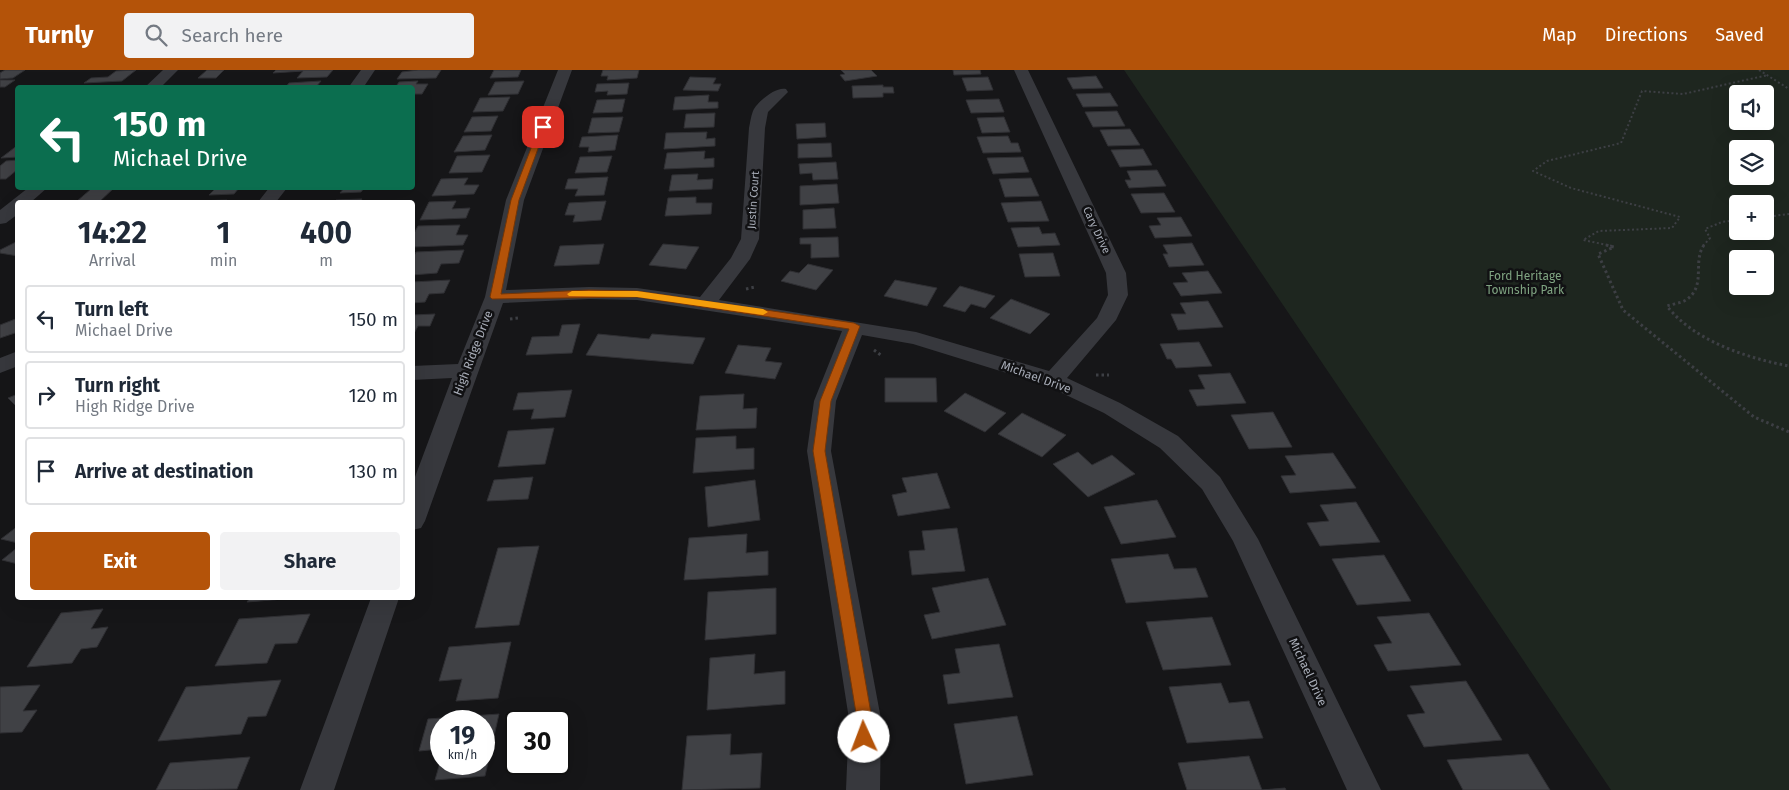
<!DOCTYPE html>
<meta charset="utf-8">
<style>
:root{--surface:#fff;--page:#f2f2f3;--text:#1f2937;--muted:#747a83;--line:#e0e1e3;--accent:#b45309}
body{margin:0;font-family:"Fira Sans",sans-serif;background:var(--page);color:var(--text);height:100vh;display:flex;flex-direction:column;font-size:19px;white-space:nowrap}
*{box-sizing:border-box;margin:0}
p{font-size:16px;color:var(--muted)}
.icon{flex:none;width:28px;height:28px;fill:none;stroke:currentColor;stroke-width:2;stroke-linecap:round;stroke-linejoin:round}
.map{position:relative;flex:1;overflow:hidden}
.details{position:absolute;left:15px;top:130px;width:400px;height:400px;display:flex;flex-direction:column;background:var(--surface);border-radius:5px;box-shadow:0 5px 20px #0002}
.details>*{flex:none}
.banner{position:absolute;left:15px;top:15px;width:400px;height:105px;border-radius:5px;box-shadow:0 5px 20px #0002;background:#0b6e4f;color:#fff;overflow:hidden}
.fabs{position:absolute;left:1729px;top:15px;display:grid;gap:10px}
.fabs a{display:grid;place-items:center;width:45px;height:45px;border-radius:5px;background:var(--surface);box-shadow:0 5px 20px #0002;font-size:25px}
.speed{position:absolute;left:430px;top:640px;display:flex;gap:10px;font-size:25px;font-weight:700;text-align:center}
.speed>*{display:grid;place-content:center;width:65px;height:65px;border-radius:50%;background:var(--surface);box-shadow:0 5px 20px #0002;line-height:1}
.speed small{font-size:12px;font-weight:400}
.speed .limit{border:2px solid #111;border-radius:8px;background:#fff;color:#111}
.pin{position:absolute;display:grid;place-items:center;width:42px;height:42px;color:#fff;margin:-21px;border-radius:10px;box-shadow:0 2px 8px #0006}
.me{position:absolute;width:55px;margin:-28px;rotate:358deg;stroke-linejoin:round;filter:drop-shadow(0 0 4px #0008)}
.turn{display:flex;align-items:center;gap:18px;height:105px;padding:0 15px;font-size:22px}
.turn .icon{width:65px;height:65px;stroke-width:2.5}
.turn b{display:block;font-size:35px;line-height:42px}
.eta{display:flex;justify-content:space-evenly;align-items:center;height:85px;text-align:center}
.eta b{font-size:30px;font-weight:700;line-height:35px}
.cta{display:flex;gap:10px;margin-top:auto;padding:10px 15px}
.cta a{flex:1;height:58px;border-radius:5px;background:var(--accent);color:#fff;font-size:20px;font-weight:700;line-height:58px;text-align:center}
.cta a+a{background:var(--page);color:var(--text)}
ul{padding:0;list-style:none}
li{display:flex;align-items:center;gap:15px;height:68px;margin:0 10px 8px;padding:0 5px;border:2px solid var(--line);border-radius:5px}
li div{flex:1}
li b{display:block;font-size:19px}
li em{font-style:normal}
header{display:flex;align-items:center;gap:30px;box-sizing:border-box;height:70px;padding:0 25px;background:var(--accent);color:#fff}
header strong{font-size:24px}
nav{display:flex;gap:28px;margin-inline-start:auto;font-size:18px}
.search{width:350px;height:45px;background:var(--page);display:flex;align-items:center;gap:12px;box-sizing:border-box;padding:0 18px;border-radius:5px;color:var(--muted);font-size:19px}
.map>svg:first-child{display:block}
.green{fill:#1e261f;fill-rule:evenodd}
.building{fill:#404145;stroke:#303034}
.lines{fill:none;stroke-linecap:round;stroke-linejoin:round}
.path-far1{stroke:#3d3f44;stroke-width:2;stroke-dasharray:2 2.5;stroke-linecap:butt}
.path{stroke:#3d3f44;stroke-width:3;stroke-dasharray:2.5 3;stroke-linecap:butt}
.minor{fill:#37383d;fill-rule:evenodd}
.route{fill:#b45309;stroke:#753606}
.slow{fill:#f59e0b}
.labels{text-anchor:middle;stroke-width:5;stroke-linejoin:round;paint-order:stroke}
.far-street-label{font-size:11px;fill:#a8adb8;stroke:#111113}
.park-label{font-size:12px;fill:#7fa381;stroke:#111113}
.street-label{font-size:12px;fill:#a8adb8;stroke:#111113}
</style>
<header>
<strong>Turnly</strong>
<div class="search"><svg class="icon" aria-label="search" viewBox="0 0 24 24"><circle cx="10" cy="10" r="6"/><path d="M15 15l6 6"/></svg>Search here</div>
<nav><a>Map</a><a>Directions</a><a>Saved</a></nav>
</header>
<div class="map">
<svg width="1789" height="720" viewBox="0 0 1789 720">
<rect width="100%" height="100%" fill="#161618"/>
<!-- green -->
<path class="green" d="M1124 0H1789V720H1611ZM1738 24H1765V51H1738ZM1738 79H1765V106H1738ZM1738 134H1765V161H1738ZM1738 189H1765V216H1738Z"/>
<!-- building -->
<path class="building" d="M5 0H25L13 8 0 9V3Z
M136 0 122 11 84 13 91 8 108 7 116 1Z
M207 0H224L216 8H198Z
M276 0H333L327 7 297 8 303 1 273 3Z
M418 0H441L436 8 397 9 402 2Z
M494 0H521L518 7 490 8Z
M603 0H639L637 8 607 10 608 6H601Z
M841 0H871L877 6 845 11 840 5 845 4Z
M953 0H980L981 4 954 5Z
M1096 6 1103 18 1073 19 1067 8Z
M690 7 716 8 713 14H721L718 21 683 20Z
M988 7 993 20 967 21 962 8Z
M0 10H15L5 17H0Z
M321 11 316 17 285 18 289 13Z
M418 11 416 14H428L422 24H412V18H395L399 12Z
M524 11 518 24 488 25 495 12Z
M629 13 627 24 607 25 608 21 595 22 597 14Z
M883 15V17H893L894 23H883V27L853 28 852 16Z
M1110 23 1118 36 1083 37 1076 24Z
M709 25 708 32H718V38L673 40 675 27Z
M510 27 503 41 473 42 480 28Z
M625 29 622 42 593 43 597 30Z
M999 29 1004 42 971 43 966 30Z
M1117 41 1125 56 1093 57 1085 42Z
M715 43 714 57 684 58 686 44Z
M498 46 491 61 464 62 472 47Z
M623 47 619 62 588 63 592 48Z
M1004 47 1010 62 982 63 977 48Z
M825 53 826 67 797 69 796 54Z
M1130 59 1140 75 1108 76 1100 60Z
M707 62 706 69 715 68V76L664 79 666 63Z
M492 65 485 80 454 82 463 66Z
M618 65 615 80 588 82 589 77H579L582 67Z
M1008 66 1011 73H1018L1021 82 983 83 977 67Z
M831 73 832 87 798 88V74Z
M18 75V87L1 88Z
M1143 79 1152 95 1120 97 1111 80Z
M705 81 704 89 714 88V97L664 99 667 83Z
M490 85 482 102 449 103 457 86Z
M612 86 607 102 575 103 580 87Z
M1023 87 1029 102 993 104 987 88Z
M18 90V99L6 109H0V96L6 91Z
M836 92 838 109 813 110 812 103 800 104 799 94Z
M1157 100 1166 116 1129 118 1125 110H1131L1127 101Z
M698 104 697 110 713 109 712 119 669 121 672 105Z
M608 107 604 125 575 126 578 119H565L568 109Z
M468 108 464 115H479L474 124 432 126 441 109Z
M1031 108 1039 126 1005 127 999 109Z
M837 114 839 133 800 135V116Z
M114 118 99 132H76L91 119Z
M216 118H239L234 124 209 125Z
M329 118H364L361 122 340 123 344 118 328 119Z
M1164 123 1175 142 1141 143 1131 124Z
M696 127V133H712L711 144 665 146 668 128Z
M362 129 360 132H335L336 130Z
M227 130 225 132H194L195 131Z
M456 131 452 139 470 138 466 148 420 150 429 132Z
M606 131 601 150 573 152 575 145H565L569 133Z
M1041 131 1049 151 1008 152 1001 133Z
M834 138 836 158 803 159V140Z
M1181 147 1192 166 1155 168 1149 156 1161 155 1157 148Z
M460 155 456 165H468L463 175 412 177V167L418 156Z
M1039 157 1042 164 1055 163 1060 175 1018 177 1011 158Z
M838 167 839 187 811 188V174H800V168Z
M18 171V186L0 183V180Z
M1192 173 1204 195 1169 197 1163 184H1168L1163 175Z
M604 174 599 194 554 196 560 176Z
M663 174 699 177 686 199 649 195Z
M464 180 459 193 441 194 437 203 412 205V190L416 182Z
M1053 183 1060 206 1025 207 1019 184Z
M808 194 833 200 816 220 781 211 790 201 799 203Z
M1208 201 1222 223 1181 226 1173 213 1188 212 1182 203Z
M450 210 444 223 429 224 425 232 412 233V212Z
M895 210 937 218 927 236 884 226Z
M960 216 995 226 985 238 971 234 965 242 943 236Z
M1011 229 1050 244 1030 264 990 248Z
M1208 231 1223 257 1178 260 1171 244H1186L1180 233Z
M435 244 430 256H418L412 267V245Z
M18 248V262L0 268V255Z
M580 254 572 283 526 285 532 267 559 266 562 255Z
M598 264 649 269 652 264 705 268 693 294 586 285Z
M1199 272 1212 296 1176 298 1171 289H1167L1160 274Z
M738 275 771 278 765 291 782 293 775 309 725 303Z
M1230 303 1246 333 1197 336 1189 320 1205 319 1198 305Z
M885 308H936L937 332H885Z
M572 320 565 347 531 349 534 339 513 340 518 323Z
M965 323 1006 343 985 362 944 341Z
M18 324V338L8 328Z
M744 324 743 339 757 338 756 358 696 360 700 326Z
M1273 342 1292 377 1249 379 1231 345Z
M1022 343 1066 365 1042 387 998 364Z
M554 358 545 394 498 397 508 361Z
M736 366V379L754 378V399L693 403 696 368Z
M1078 382 1092 395 1112 385 1135 404 1088 427 1053 394Z
M1333 383 1356 418 1290 423 1281 406 1296 405 1285 386Z
M937 403 950 438 898 446 892 425 907 422 902 408Z
M533 407 528 429 487 431 494 410Z
M755 410 760 450 708 457 705 417Z
M1157 430 1176 467 1121 474 1104 437Z
M1356 432 1380 472 1320 476 1307 453 1329 451 1320 435Z
M18 456V473L1 469Z
M957 458 965 501 912 505 909 481 925 480 922 461Z
M747 464 746 483 768 481V505L684 510 689 468Z
M539 476 519 555 475 558 498 478Z
M18 477V494L2 490Z
M1168 484 1174 499 1196 498 1208 527 1126 533 1111 489Z
M1384 485 1411 531 1357 535 1332 489Z
M988 508 1006 555 932 569 924 545 940 542 932 518Z
M776 518V564L705 570 708 522Z
M250 528H296L247 532Z
M103 539 91 559 108 557 97 577 81 579 72 593 27 597 61 543Z
M1429 543 1461 595 1388 601 1374 575 1392 573 1377 547Z
M310 544 297 573 275 574 267 593 215 596 239 549Z
M1212 547 1231 595 1163 600 1146 552Z
M511 572 498 628 456 631 462 609 439 611 449 577Z
M999 574 1013 627 948 634 943 605 960 603 955 579Z
M755 584 754 604 785 601V634L707 640 710 588Z
M281 610 266 646 248 647 241 664 158 671 186 617Z
M1466 611 1502 670 1424 677 1407 645 1425 643 1410 616Z
M1221 613 1229 633 1249 631 1263 668 1187 673 1169 617Z
M40 615 23 641 37 640 22 662 0 663V617Z
M499 644 485 706 435 710 441 689V694H484V651H441V679L419 681 428 649Z
M1017 646 1033 705 966 714 954 654Z
M731 664 730 685 762 683 760 718 682 720 687 666Z
M1528 684 1550 720H1463L1447 690Z
M1249 686 1262 720 1285 718 1286 720H1187L1178 693Z
M250 687 237 719 156 720 170 693Z"/>
<g class="lines">
<!-- path-far1 -->
<path class="path-far1" d="M1759 0 1789 19
M1765 147 1789 144
M1612 176 1583 170 1599 161 1672 158 1680 147 1571 118 1533 101 1547 91 1621 73 1642 21 1683 24 1768 5
M1703 176 1710 168 1705 159 1722 152 1738 150"/>
<!-- path -->
<path class="path" d="M1606 175 1614 177 1598 184 1623 240 1754 347 1789 362
M1704 175C1692 192 1707 216 1686 230 1681 233 1673 234 1667 236 1694 271 1747 288 1789 296
M746 219 755 217
M510 249 518 248
M874 280 882 286
M1096 305H1109"/>
<!-- minor -->
<path class="minor" d="M163 0H178L160 18H144Z
M361 0H375L363 18H348Z
M558 0H572L524 130 506 220 589 217 637 218 700 227 731 188 741 169 749 58C750 53 751 46 753 41 757 32 776 16 786 19L788 22 768 42 765 58 759 169 750 189 719 230 916 262 1049 301 1097 248 1108 225 1106 203 1014 0H1028L1126 203 1128 225 1116 250 1067 308 1120 333 1178 366 1220 407 1258 469 1381 720H1347L1233 471 1202 419 1160 378 1104 343 1045 315 913 274 862 265 836 331 831 381 881 649 880 720H846L849 649 807 381 814 331 842 261 637 230 589 229 503 233 425 451 421 458 412 460V415L452 308 412 310V296L458 294 485 227 506 130Z
M28 118H47L31 132H18V144L6 153 0 154V140Z
M269 118H287L276 132H258Z
M18 281V296L0 303V288Z
M371 528H399L334 720H300Z"/>
</g>
<!-- route -->
<path class="route" d="M540 55 546 57 519 130 501 224 589 220 637 221 854 253 860 256 831 331 825 381 872 649V667L870 672 864 674 859 672 857 667V649L813 381 820 331 849 259 637 227 492 229 490 227 511 130Z"/>
<!-- slow -->
<path class="slow" d="M572 221H637L763 239 768 242 763 245 637 227 569 226 567 224Z"/>
<g class="labels">
<!-- far-street labels -->
<g class="far-street-label">
<text transform="translate(753 130) rotate(-86)" y="4">Justin Court</text>
<text transform="translate(1097 160) rotate(65)" y="4">Cary Drive</text>
</g>
<!-- park labels -->
<g class="park-label">
<text x="1525" y="210">Ford Heritage<tspan x="1525" dy="14">Township Park</tspan></text>
</g>
<!-- street labels -->
<g class="street-label">
<text transform="translate(473 283) rotate(-69)" y="4">High Ridge Drive</text>
<text transform="translate(1036 307) rotate(20)" y="4">Michael Drive</text>
<text transform="translate(1308 602) rotate(65)" y="4">Michael Drive</text>
</g>
</g>
</svg>
<div class="fabs">
<a><svg class="icon" aria-label="sound" viewBox="0 0 24 24"><path d="M4 9h4l5-4v14l-5-4H4zM17 9q2 3 0 6"/></svg></a>
<a><svg class="icon" aria-label="layers" viewBox="0 0 24 24"><path d="M12 4l9 5-9 5-9-5zM3 14l9 5 9-5"/></svg></a>
<a>+</a>
<a>−</a>
</div>
<div class="speed"><div>19<small>km/h</small></div><div class="limit">30</div></div>
<div class="pin" style="left:543px;top:57px;background:#d93025"><svg class="icon" aria-label="arrive" viewBox="0 0 24 24"><path d="M6 21V4h12l-3 4 3 4H6"/></svg></div>
<svg class="me" style="left:864px;top:667px" viewBox="-20 -20 40 40"><circle r="19" fill="#fff"/><path d="M0-13L10 11 0 6-10 11z" fill="#b45309"/></svg>
<div class="banner">
<div class="turn"><svg class="icon" aria-label="left" viewBox="0 0 24 24"><path d="M17 20v-9H6M10 6l-5 5 5 5"/></svg><div><b>150 m</b>Michael Drive</div></div>
</div>
<section class="details">
<div class="eta">
<div><b>14:22</b><p>Arrival</p></div>
<div><b>1</b><p>min</p></div>
<div><b>400</b><p>m</p></div>
</div>
<ul>
<li><svg class="icon" aria-label="left" viewBox="0 0 24 24"><path d="M17 20v-9H6M10 6l-5 5 5 5"/></svg><div><b>Turn left</b><p>Michael Drive</p></div><em>150 m</em></li>
<li><svg class="icon" aria-label="right" viewBox="0 0 24 24"><path d="M7 20v-9h11M14 6l5 5-5 5"/></svg><div><b>Turn right</b><p>High Ridge Drive</p></div><em>120 m</em></li>
<li><svg class="icon" aria-label="arrive" viewBox="0 0 24 24"><path d="M6 21V4h12l-3 4 3 4H6"/></svg><div><b>Arrive at destination</b></div><em>130 m</em></li>
</ul>
<div class="cta"><a>Exit</a><a>Share</a></div>
</section>
</div>
